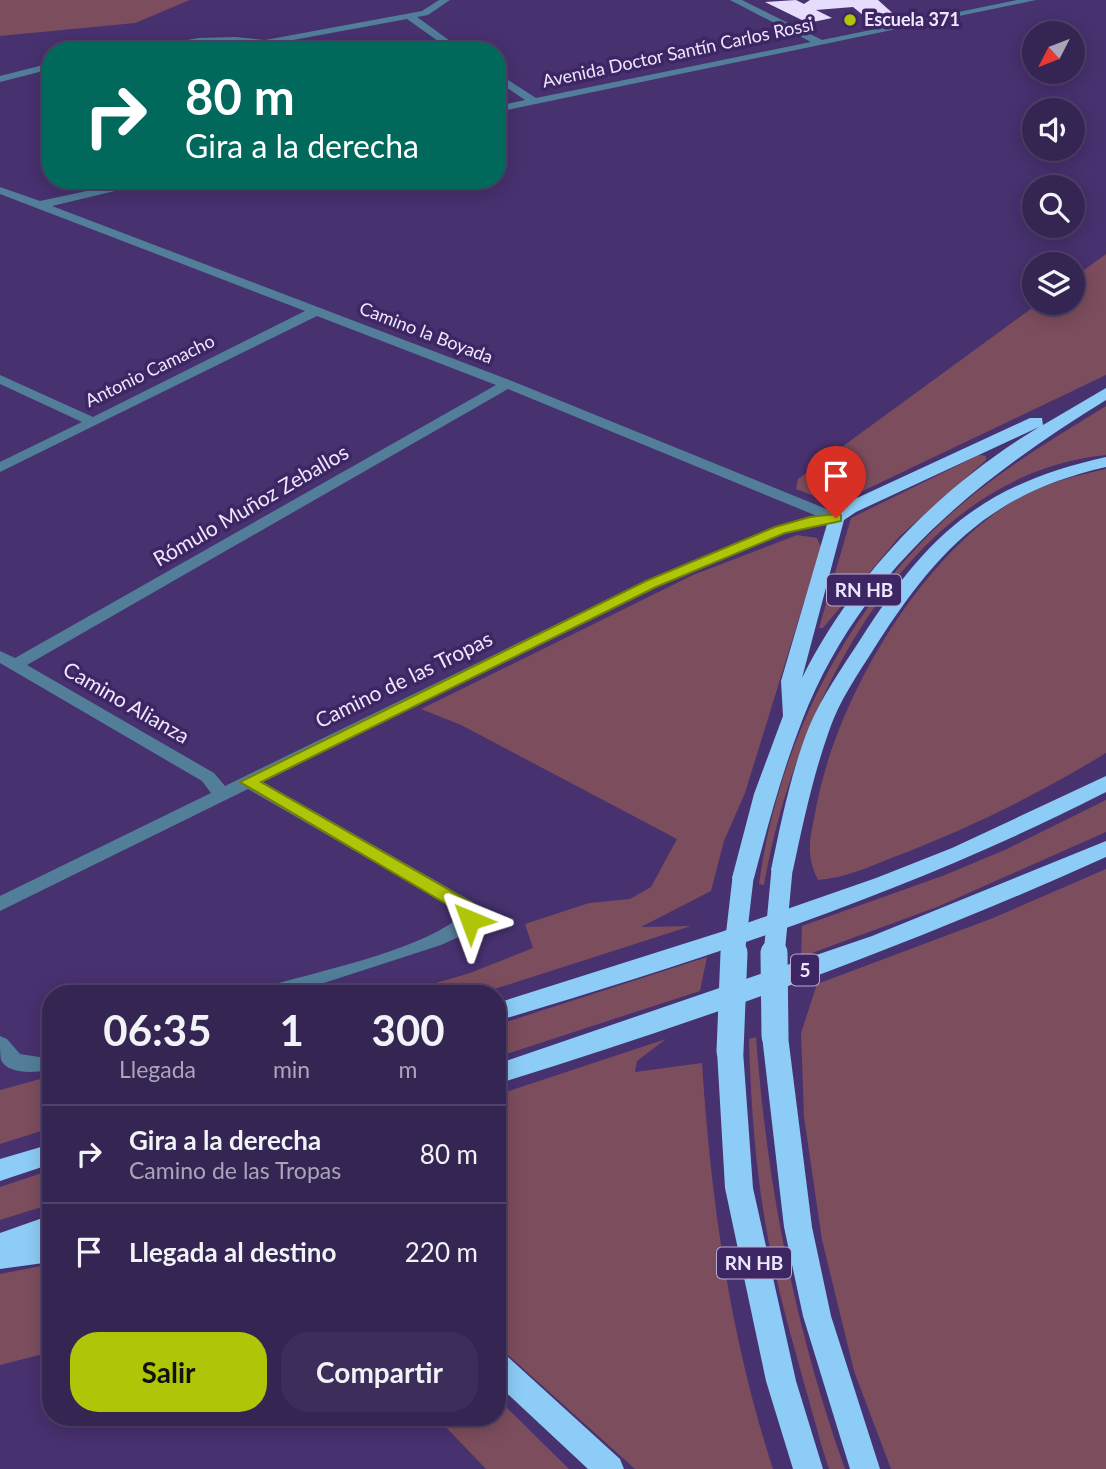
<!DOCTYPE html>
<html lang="es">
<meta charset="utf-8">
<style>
:root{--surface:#352553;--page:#3d2d5a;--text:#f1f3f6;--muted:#aaa5b8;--line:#4f426a;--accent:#afc508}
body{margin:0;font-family:Lato,sans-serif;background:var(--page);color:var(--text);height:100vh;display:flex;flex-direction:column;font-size:26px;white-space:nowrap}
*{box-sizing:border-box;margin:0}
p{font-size:23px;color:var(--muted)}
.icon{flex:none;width:38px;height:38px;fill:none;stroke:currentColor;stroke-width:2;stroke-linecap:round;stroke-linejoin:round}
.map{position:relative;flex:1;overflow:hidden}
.drawer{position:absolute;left:42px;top:985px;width:464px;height:441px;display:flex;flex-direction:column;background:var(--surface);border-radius:28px;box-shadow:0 4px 18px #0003,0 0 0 2px var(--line)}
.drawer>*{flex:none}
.hud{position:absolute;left:42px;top:42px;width:464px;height:147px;border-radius:28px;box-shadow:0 4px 18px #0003,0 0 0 2px var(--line);background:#00695c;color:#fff;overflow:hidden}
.needle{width:46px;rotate:228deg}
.fabs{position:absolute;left:1022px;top:21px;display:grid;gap:14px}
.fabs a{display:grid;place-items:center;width:63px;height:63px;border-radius:50%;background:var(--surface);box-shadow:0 4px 18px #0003,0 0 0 2px var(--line);font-size:35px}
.pin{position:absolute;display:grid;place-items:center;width:60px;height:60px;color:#fff;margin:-72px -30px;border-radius:50% 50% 50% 0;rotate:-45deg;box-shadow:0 0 7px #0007}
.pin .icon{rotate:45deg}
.me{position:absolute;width:77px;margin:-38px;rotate:316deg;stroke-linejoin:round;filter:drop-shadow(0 0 5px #0008)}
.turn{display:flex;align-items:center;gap:24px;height:147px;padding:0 28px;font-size:32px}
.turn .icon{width:91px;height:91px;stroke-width:2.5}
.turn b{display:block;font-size:49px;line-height:60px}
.eta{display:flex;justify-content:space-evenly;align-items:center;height:119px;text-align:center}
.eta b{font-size:42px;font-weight:700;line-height:49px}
.action{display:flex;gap:14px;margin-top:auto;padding:14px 28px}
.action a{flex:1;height:80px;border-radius:28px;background:var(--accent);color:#111;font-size:28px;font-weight:700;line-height:80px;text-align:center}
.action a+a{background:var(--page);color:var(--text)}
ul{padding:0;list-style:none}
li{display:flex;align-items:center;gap:21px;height:98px;padding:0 28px;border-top:2px solid var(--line)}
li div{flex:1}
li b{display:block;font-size:26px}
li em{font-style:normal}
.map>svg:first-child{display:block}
.green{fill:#7c4d5d}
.building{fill:#e5ddfb}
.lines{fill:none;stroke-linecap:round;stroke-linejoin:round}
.minor{fill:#527e9a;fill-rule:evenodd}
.highway{fill:#8cccf6;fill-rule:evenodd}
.highway-bridge-far1{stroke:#8cccf6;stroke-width:21}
.highway-bridge{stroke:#8cccf6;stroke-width:27}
.route{fill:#afc508;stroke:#728005;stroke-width:2}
.poi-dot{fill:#afc508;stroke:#3d2663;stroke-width:2.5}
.labels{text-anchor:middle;stroke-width:7;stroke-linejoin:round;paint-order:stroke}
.far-poi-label{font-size:18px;font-weight:bold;fill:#ede7fe;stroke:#3d2663;text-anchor:start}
.far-street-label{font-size:18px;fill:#ede7fe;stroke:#3d2663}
.shield{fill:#3d2663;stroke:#b8add0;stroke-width:2}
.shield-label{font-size:19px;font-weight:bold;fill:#ede7fe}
.street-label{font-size:21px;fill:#ede7fe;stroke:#3d2663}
</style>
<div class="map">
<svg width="1106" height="1469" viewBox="0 0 1106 1469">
<rect width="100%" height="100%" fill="#47316f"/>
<!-- green -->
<path class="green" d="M0 0H190L135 23 0 36Z
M1106 254V375L848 498 822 499 796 489 798 479 1039 303H1073V278Z
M1106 406V455C906 475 794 710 764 885L759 884C779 735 856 589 974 494 1015 461 1061 434 1106 406Z
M979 455 986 456V460L900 536 823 628H819L851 518Z
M1106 469V753C1039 794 968 829 894 857 869 867 845 878 818 880 804 852 811 837 816 808 836 702 914 566 1007 505 1035 486 1073 476 1106 469Z
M797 535 817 538 821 547 745 793 724 841 711 891 641 927 691 926 479 994H398L470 973 533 948 525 924 589 903 630 899 651 887 677 839 461 725 421 709 693 575Z
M1106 800V832L937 907 801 957 802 926 945 875 1007 849Z
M1106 869V1469H891L854 1371 822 1240 804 1117 801 1033 817 984 993 918Z
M707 957 700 991 497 1057V1025Z
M756 1037C767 1185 795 1329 845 1469H829L821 1444C805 1384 786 1324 773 1263 757 1189 751 1114 749 1039Z
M666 1039 637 1061 635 1072 702 1063C711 1201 730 1337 773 1469H635L497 1345V1095Z
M51 1076V1128L0 1144V1090Z
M51 1170V1204L0 1220V1187Z
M51 1264V1352L0 1365V1274Z
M497 1398 566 1466 569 1469H486L437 1418H497Z"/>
<!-- building -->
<path class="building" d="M796 0 804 4 810 0H878L898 18 869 20 853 7 816 10 832 18 808 23 765 2Z"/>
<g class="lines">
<!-- minor -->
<path class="minor" d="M439 0H450L428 15 417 17 464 51H452L407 19 277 43 303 51 216 42 153 51H130L198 38 235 37 265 40 422 11Z
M730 0H742L822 40 1017 0H1036L497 112V106L525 100 497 81V73L536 98 811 42Z
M51 63V69L0 82V76Z
M138 180H161L52 206 512 381 839 514 844 518 841 521 812 525 785 533 657 587 263 782 473 902 479 920 463 935 441 945 290 994H255L258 989C317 971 410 954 459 918L457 910 248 789 0 911V896L211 793 202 781 0 663V651L15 658 496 385 317 316 0 472V462L82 422 0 384V375L93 417 305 311 0 194V187L40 201ZM508 389 817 516 775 527 645 581 225 786 214 773 27 665Z
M0 1036 7 1039 20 1054 39 1057 51 1053V1069C38 1073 8 1075 1 1060 0 1054 0 1043 0 1036Z"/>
<!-- highway -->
<path class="highway" d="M1106 388V400C975 481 860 572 802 721 782 772 768 825 754 878L751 883H735L732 878 754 794 783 716 781 681 830 514 844 504 1030 418H1042L1043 425ZM1039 427C940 487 854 574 802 678L844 520 856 512Z
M1106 457V467C991 493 936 551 875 647 858 674 839 701 829 731 813 776 803 823 793 870L790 875H774L771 870C781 822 791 772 809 727 822 696 842 668 860 640 928 534 981 485 1106 457Z
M1106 776V792C913 891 705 959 497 1021V1003L721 932 876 878 952 848Z
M1106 841V857C909 946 704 1020 497 1084V1064L872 936Z
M775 1027 784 1030 788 1036 812 1227 831 1316 880 1469H850L803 1316 784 1227 762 1036 766 1030Z
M730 1042 739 1044 743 1051 753 1188 796 1381 823 1469H793L766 1381 725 1188 717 1051 721 1044Z
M51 1144V1164L0 1181V1159Z
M51 1215V1238L42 1241 51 1240V1262L0 1269V1233Z
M497 1352 507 1356 620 1459 624 1469H588L497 1384Z"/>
<!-- highway-bridge-far1 -->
<path class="highway-bridge-far1" d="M734 955 743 878
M774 955 782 870"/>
<!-- highway-bridge -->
<path class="highway-bridge" d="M774 953 775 1036
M730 1051 734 953"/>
</g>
<!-- route -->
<path class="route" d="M836 514 841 515V521L785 533 656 587 261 782 472 903 478 920 476 924H463L458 911 240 782 646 581 775 527 810 517Z"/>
<!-- markers -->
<circle class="poi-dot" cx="850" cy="20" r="7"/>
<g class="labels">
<!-- far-poi labels -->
<g class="far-poi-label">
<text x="864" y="26">Escuela 371</text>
</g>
<!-- far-street labels -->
<g class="far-street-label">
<text transform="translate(678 53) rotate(-12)" y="6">Avenida Doctor Santín Carlos Rossi</text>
<text transform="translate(426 333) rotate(21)" y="6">Camino la Boyada</text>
<text transform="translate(150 371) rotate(-26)" y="6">Antonio Camacho</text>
</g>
<!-- shield labels -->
<g class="shield">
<rect x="827" y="574.5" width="74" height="31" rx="5"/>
<rect x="791" y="954.5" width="28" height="31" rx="5"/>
<rect x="717" y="1247.5" width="74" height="31" rx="5"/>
</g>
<g class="shield-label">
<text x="864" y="597">RN HB</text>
<text x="805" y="977">5</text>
<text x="754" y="1270">RN HB</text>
</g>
<!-- street labels -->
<g class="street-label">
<text transform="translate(251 506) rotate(-30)" y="7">Rómulo Muñoz Zeballos</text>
<text transform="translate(404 680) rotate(-26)" y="7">Camino de las Tropas</text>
<text transform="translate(126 703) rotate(30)" y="7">Camino Alianza</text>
</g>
</g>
</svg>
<div class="fabs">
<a><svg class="needle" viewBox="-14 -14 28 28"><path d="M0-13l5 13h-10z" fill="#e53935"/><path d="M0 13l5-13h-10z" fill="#aaa5b8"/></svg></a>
<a><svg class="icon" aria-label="sound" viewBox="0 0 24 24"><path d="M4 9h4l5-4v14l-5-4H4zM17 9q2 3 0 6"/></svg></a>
<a><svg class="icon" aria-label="search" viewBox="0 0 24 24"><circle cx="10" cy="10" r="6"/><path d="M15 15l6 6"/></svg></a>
<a><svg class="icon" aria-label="layers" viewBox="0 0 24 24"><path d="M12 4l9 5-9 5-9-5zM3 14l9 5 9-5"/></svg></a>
</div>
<div class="pin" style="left:836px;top:518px;background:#d93025"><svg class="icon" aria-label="arrive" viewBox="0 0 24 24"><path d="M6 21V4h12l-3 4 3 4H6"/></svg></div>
<svg class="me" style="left:470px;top:920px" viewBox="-20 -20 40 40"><path d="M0-17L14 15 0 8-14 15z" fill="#afc508" stroke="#fff" stroke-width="4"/></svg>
<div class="hud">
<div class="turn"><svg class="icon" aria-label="right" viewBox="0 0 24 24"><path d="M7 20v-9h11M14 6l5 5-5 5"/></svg><div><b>80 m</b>Gira a la derecha</div></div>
</div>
<section class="drawer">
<div class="eta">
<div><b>06:35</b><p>Llegada</p></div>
<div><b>1</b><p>min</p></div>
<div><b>300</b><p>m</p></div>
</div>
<ul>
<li><svg class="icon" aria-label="right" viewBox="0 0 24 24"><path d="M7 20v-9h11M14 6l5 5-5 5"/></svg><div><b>Gira a la derecha</b><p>Camino de las Tropas</p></div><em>80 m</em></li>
<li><svg class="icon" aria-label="arrive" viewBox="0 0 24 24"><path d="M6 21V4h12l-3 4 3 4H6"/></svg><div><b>Llegada al destino</b></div><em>220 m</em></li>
</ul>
<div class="action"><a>Salir</a><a>Compartir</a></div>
</section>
</div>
